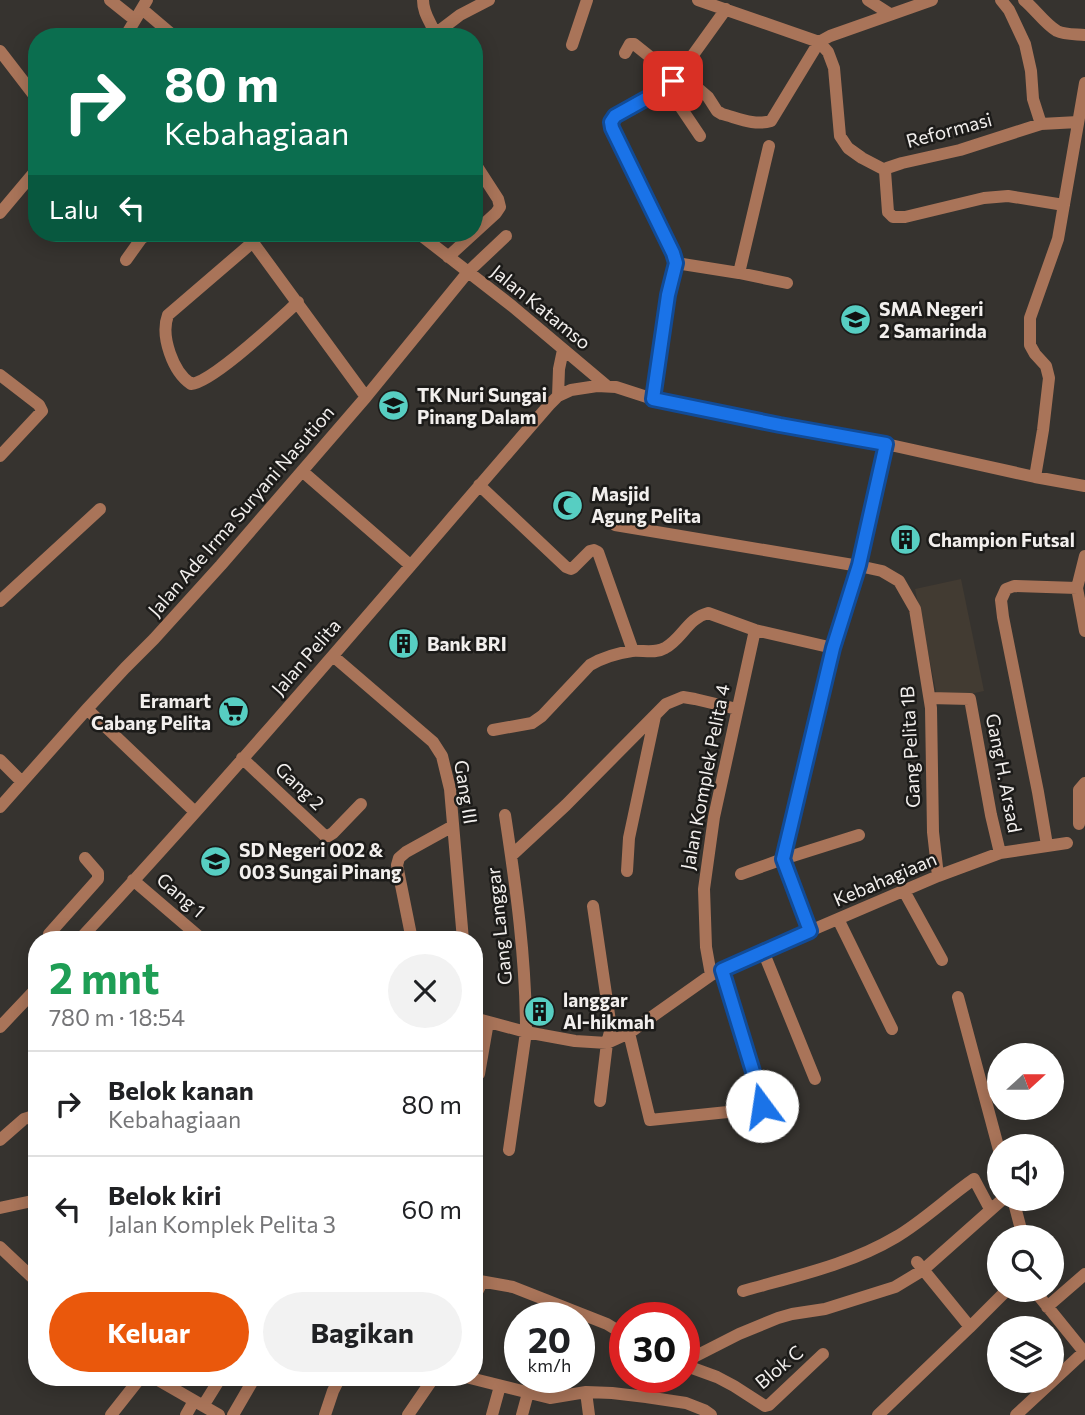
<!DOCTYPE html>
<html lang="id">
<meta charset="utf-8">
<style>
:root{--surface:#fff;--page:#f2f2f2;--text:#202124;--muted:#757577;--line:#e0e0e0;--accent:#ea580c}
body{margin:0;font-family:Commissioner,sans-serif;background:var(--page);color:var(--text);height:100vh;display:flex;flex-direction:column;font-size:26px;white-space:nowrap}
*{box-sizing:border-box;margin:0}
p{font-size:23px;color:var(--muted)}
.icon{flex:none;width:38px;height:38px;fill:none;stroke:currentColor;stroke-width:2;stroke-linecap:round;stroke-linejoin:round}
.map{position:relative;flex:1;overflow:hidden}
.details{position:absolute;left:28px;top:931px;width:455px;height:455px;display:flex;flex-direction:column;background:var(--surface);border-radius:28px;box-shadow:0 4px 18px #0003}
.details>*{flex:none}
.banner{position:absolute;left:28px;top:28px;width:455px;height:214px;border-radius:28px;box-shadow:0 4px 18px #0003;background:#0b6e4f;color:#fff;overflow:hidden}
.needle{width:46px;rotate:69deg}
.fabs{position:absolute;left:987px;top:1043px;display:grid;gap:14px}
.fabs a{display:grid;place-items:center;width:77px;height:77px;border-radius:50%;background:var(--surface);box-shadow:0 4px 18px #0003;font-size:35px}
.speed{position:absolute;left:504px;top:1302px;display:flex;gap:14px;font-size:35px;font-weight:700;text-align:center}
.speed>*{display:grid;place-content:center;width:91px;height:91px;border-radius:50%;background:var(--surface);box-shadow:0 4px 18px #0003;line-height:1}
.speed small{font-size:18px;font-weight:400}
.speed .limit{border:10px solid #d22;background:#fff;color:#111}
.pin{position:absolute;display:grid;place-items:center;width:60px;height:60px;color:#fff;margin:-30px;border-radius:14px;box-shadow:0 4px 10px #0006}
.me{position:absolute;width:77px;margin:-38px;rotate:346deg;stroke-linejoin:round;filter:drop-shadow(0 0 5px #0008)}
.turn{display:flex;align-items:center;gap:24px;height:147px;padding:0 21px;font-size:32px}
.turn .icon{width:91px;height:91px;stroke-width:2.5}
.turn b{display:block;font-size:49px;line-height:60px}
.then{display:flex;align-items:center;height:66px;padding:0 21px;background:#0003;gap:14px;font-size:26px}
.round{display:grid;place-items:center;flex:none;width:74px;height:74px;border-radius:37px;background:var(--page)}
.summary{display:flex;align-items:center;justify-content:space-between;height:119px;padding:0 21px}
h1{font-size:42px;font-weight:700;line-height:52px;color:#1e9e55}
.cta{display:flex;gap:14px;margin-top:auto;padding:14px 21px}
.cta a{flex:1;height:80px;border-radius:42px;background:var(--accent);color:#fff;font-size:28px;font-weight:700;line-height:80px;text-align:center}
.cta a+a{background:var(--page);color:var(--text)}
ul{padding:0;list-style:none}
li{display:flex;align-items:center;gap:21px;height:105px;padding:0 21px;border-top:2px solid var(--line)}
li div{flex:1}
li b{display:block;font-size:26px}
li em{font-style:normal}
.map>svg:first-child{display:block}
.built{fill:#423b32}
.lines{fill:none;stroke-linecap:round;stroke-linejoin:round}
.minor{stroke:#a97459;stroke-width:12}
.route-casing{stroke:#114b97;stroke-width:18}
.route{stroke:#1a73e8;stroke-width:12}
.labels{text-anchor:middle;stroke-width:5;stroke-linejoin:round;paint-order:stroke}
.street-label{font-size:19px;fill:#f2efed;stroke:#1c1b19}
.poi-label{font-size:19px;font-weight:bold;fill:#f2efed;stroke:#1c1b19;text-anchor:start}
</style>
<div class="map">
<svg width="1085" height="1415" viewBox="0 0 1085 1415">
<rect width="100%" height="100%" fill="#36332f"/>
<!-- built -->
<path class="built" d="M961 579 984 691 938 701 915 589Z"/>
<g class="lines">
<!-- minor -->
<path class="minor" d="M110 0 135 20
M423 0C423 14 431 22 435 34L431 37
M868 0 890 14
M1001 0 1009 10 1025 44 1031 71 1033 99 1041 124
M1024 0C1035 9 1045 24 1057 31 1065 35 1077 34 1085 35
M142 9 175 37
M435 34 460 15 489 0
M125 37 147 0
M572 45 587 0
M0 51 37 99
M625 53 630 44H634L654 60 673 81
M680 73 708 97 717 111 722 114C738 118 754 126 771 121L819 42 698 0
M667 87 700 136
M885 170 862 158 848 148 840 136 834 68 828 52 819 42 830 36 932 0
M1064 205 1008 196 984 198 905 217H893L888 212 885 171 887 168 902 163 960 150 1041 124 1078 122
M0 213 37 169
M246 233 366 397
M418 233 512 306 607 386
M253 242 168 315C160 336 173 372 191 384 213 382 278 320 298 302
M448 257 496 213 500 207 498 199 476 165
M126 260 141 239 149 233
M676 263 739 273 787 283
M739 273 769 146
M0 375 39 405 42 411 0 456
M558 396 559 369 563 350
M653 399 668 295 676 263 673 253 612 128 611 122 615 116 670 85 680 73 726 9
M302 471 410 565
M1035 477 1043 430 1049 378 1046 366 1035 354 1030 345V318L1058 239 1085 83
M479 485 566 567 571 569 573 568 590 551 594 550 598 552 633 651
M615 525 859 566 882 571 899 581 915 609 931 708 933 832 938 876
M1085 556 1077 588 1085 631
M0 601 100 509
M333 656 433 742 442 756 450 789 463 940
M930 698 970 699 991 815 1000 853
M87 709 195 812
M493 730 532 723 542 716 590 665C602 658 618 653 632 651 643 650 655 654 665 648 682 639 688 618 708 613L755 630 833 648
M242 758 325 836H328L333 833 361 804
M0 760 22 782
M0 807 87 709 125 668 154 639 221 565 366 397 468 272 506 236
M505 815C516 887 526 960 526 1032L509 1150
M1079 824V790L1085 783
M1047 845 1038 792 1003 617 1001 600 1006 589 1014 586 1077 588
M511 856 566 805 666 704 683 697 695 699 737 709
M627 871 629 838 655 716
M741 874 783 859 859 835
M133 880 203 940
M904 891 942 960
M593 906 611 1028 607 1043 600 1101
M838 919 892 1029
M810 931 783 859 833 648 859 566 886 444
M49 940V934L98 879V873L85 858
M79 940C241 766 394 584 549 405L558 396 571 390 597 386 616 387 653 399 780 425 886 444 1035 477 1085 486
M412 940 397 865 399 858 406 852 453 826
M763 951 815 1079
M711 975 706 947 704 889 714 817 755 630
M958 997 999 1150
M474 1018 526 1032 575 1041 607 1043 629 1033 711 975 763 951 938 876 1000 853 1067 843
M0 1027 37 988
M629 1033 650 1120 757 1109 762 1106V1101L722 970
M479 1074 488 1022
M0 1140 24 1119 37 1115
M1013 1199 1023 1237
M0 1208 37 1200
M0 1247 37 1282
M917 1262 970 1327
M474 1280 513 1287 607 1324 625 1335
M1034 1290 1085 1353
M743 1291C795 1276 849 1265 896 1237 922 1222 948 1197 974 1179L990 1209
M474 1298 482 1282
M1047 1307 1085 1274
M684 1362 739 1334 778 1318 792 1314 825 1309 895 1287 923 1270 1003 1199
M684 1365 717 1377 734 1386 765 1406 769 1405 823 1354
M153 1377 219 1415
M466 1377 550 1398 586 1392 612 1393 646 1397 686 1403 704 1410 711 1415
M586 1392 589 1415
M203 1406 221 1377
M111 1415 141 1377
M186 1415 194 1401
M233 1415 255 1377
M325 1415 333 1391 340 1377
M408 1415 434 1377
M492 1415 500 1386
M522 1415 528 1393
M878 1415 970 1327 1007 1290
M1016 1415 1084 1352"/>
</g>
<g class="lines">
<defs>
<path id="route" d="M673 81 667 87 615 116 611 122 612 128 673 253 676 263 668 295 653 399 780 425 886 444 859 565 833 648 783 859 810 931 722 970 762 1101V1106"/>
</defs>
<!-- route casing -->
<use href="#route" class="route-casing"/>
<!-- route -->
<use href="#route" class="route"/>
</g>
<!-- icons -->
<defs>
<symbol id="school-disc" viewBox="-11 -11 22 22"><circle r="9.5" fill="#57cec2" stroke="#1c1b19"/><path d="M0-5L7-2L0 1L-7-2ZM-4 1L0 2.5L4 1V4Q0 6-4 4Z" fill="#111"/></symbol>
<symbol id="mosque-disc" viewBox="-11 -11 22 22"><circle r="9.5" fill="#57cec2" stroke="#1c1b19"/><path d="M3.5-4.9A6 6 0 1 0 3.5 4.9A5 5 0 1 1 3.5-4.9Z" fill="#111"/></symbol>
<symbol id="building-disc" viewBox="-11 -11 22 22"><circle r="9.5" fill="#57cec2" stroke="#1c1b19"/><path d="M-4-6H4V6H1V3H-1V6H-4ZM-2.5-4.3h1.7v1.8h-1.7ZM.8-4.3h1.7v1.8H.8ZM-2.5-1h1.7V.8h-1.7ZM.8-1h1.7V.8H.8Z" fill="#111"/></symbol>
<symbol id="supermarket-disc" viewBox="-11 -11 22 22"><circle r="9.5" fill="#57cec2" stroke="#1c1b19"/><path d="M-6-5.5h2.5l.6 2H6L4.5 2H-2.5L-4.4-4H-6ZM-1.5 3.2a1.3 1.3 0 1 0 .1 0ZM3 3.2a1.3 1.3 0 1 0 .1 0Z" fill="#111"/></symbol>
</defs>
<g fill-rule="evenodd">
<use href="#school-disc" x="838" y="302" width="35" height="35"/>
<use href="#school-disc" x="376" y="388" width="35" height="35"/>
<use href="#mosque-disc" x="550" y="488" width="35" height="35"/>
<use href="#building-disc" x="888" y="522" width="35" height="35"/>
<use href="#building-disc" x="386" y="626" width="35" height="35"/>
<use href="#supermarket-disc" x="216" y="694" width="35" height="35"/>
<use href="#school-disc" x="198" y="844" width="35" height="35"/>
<use href="#building-disc" x="522" y="994" width="35" height="35"/>
</g>
<g class="labels">
<!-- street labels -->
<g class="street-label">
<text transform="translate(949 130) rotate(-15)" y="7">Reformasi</text>
<text transform="translate(541 307) rotate(39)" y="7">Jalan Katamso</text>
<text transform="translate(241 511) rotate(-49)" y="7">Jalan Ade Irma Suryani Nasution</text>
<text transform="translate(306 657) rotate(-49)" y="7">Jalan Pelita</text>
<text transform="translate(910 747) rotate(-93)" y="7">Gang Pelita 1B</text>
<text transform="translate(1004 773) rotate(79)" y="7">Gang H. Arsad</text>
<text transform="translate(705 777) rotate(-79)" y="7">Jalan Komplek Pelita 4</text>
<text transform="translate(300 786) rotate(44)" y="7">Gang 2</text>
<text transform="translate(466 792) rotate(81)" y="7">Gang III</text>
<text transform="translate(885 879) rotate(-23)" y="7">Kebahagiaan</text>
<text transform="translate(181 895) rotate(41)" y="7">Gang 1</text>
<text transform="translate(499 926) rotate(-96)" y="7">Gang Langgar</text>
<text transform="translate(779 1367) rotate(-40)" y="7">Blok C</text>
</g>
<!-- poi labels -->
<g class="poi-label">
<text x="879" y="316">SMA Negeri<tspan x="879" dy="22">2 Samarinda</tspan></text>
<text x="417" y="402">TK Nuri Sungai<tspan x="417" dy="22">Pinang Dalam</tspan></text>
<text x="591" y="501">Masjid<tspan x="591" dy="22">Agung Pelita</tspan></text>
<text x="928" y="547">Champion Futsal</text>
<text x="427" y="651">Bank BRI</text>
<text x="211" y="708" text-anchor="end">Eramart<tspan x="211" dy="22">Cabang Pelita</tspan></text>
<text x="239" y="857">SD Negeri 002 &amp;<tspan x="239" dy="22">003 Sungai Pinang</tspan></text>
<text x="563" y="1007">langgar<tspan x="563" dy="22">Al-hikmah</tspan></text>
</g>
</g>
</svg>
<div class="fabs">
<a><svg class="needle" viewBox="-14 -14 28 28"><path d="M0-13l5 13h-10z" fill="#e53935"/><path d="M0 13l5-13h-10z" fill="#757577"/></svg></a>
<a><svg class="icon" aria-label="sound" viewBox="0 0 24 24"><path d="M4 9h4l5-4v14l-5-4H4zM17 9q2 3 0 6"/></svg></a>
<a><svg class="icon" aria-label="search" viewBox="0 0 24 24"><circle cx="10" cy="10" r="6"/><path d="M15 15l6 6"/></svg></a>
<a><svg class="icon" aria-label="layers" viewBox="0 0 24 24"><path d="M12 4l9 5-9 5-9-5zM3 14l9 5 9-5"/></svg></a>
</div>
<div class="speed"><div>20<small>km/h</small></div><div class="limit">30</div></div>
<div class="pin" style="left:673px;top:81px;background:#d93025"><svg class="icon" aria-label="arrive" viewBox="0 0 24 24"><path d="M6 21V4h12l-3 4 3 4H6"/></svg></div>
<svg class="me" style="left:762px;top:1106px" viewBox="-20 -20 40 40"><circle r="19" fill="#fff"/><path d="M0-13L10 11 0 6-10 11z" fill="#1a73e8"/></svg>
<div class="banner">
<div class="turn"><svg class="icon" aria-label="right" viewBox="0 0 24 24"><path d="M7 20v-9h11M14 6l5 5-5 5"/></svg><div><b>80 m</b>Kebahagiaan</div></div>
<div class="then">Lalu<svg class="icon" aria-label="left" viewBox="0 0 24 24"><path d="M17 20v-9H6M10 6l-5 5 5 5"/></svg></div>
</div>
<section class="details">
<div class="summary"><div><h1>2 mnt</h1><p>780 m · 18:54</p></div><a class="round"><svg class="icon" aria-label="close" viewBox="0 0 24 24"><path d="M6 6l12 12M18 6L6 18"/></svg></a></div>
<ul>
<li><svg class="icon" aria-label="right" viewBox="0 0 24 24"><path d="M7 20v-9h11M14 6l5 5-5 5"/></svg><div><b>Belok kanan</b><p>Kebahagiaan</p></div><em>80 m</em></li>
<li><svg class="icon" aria-label="left" viewBox="0 0 24 24"><path d="M17 20v-9H6M10 6l-5 5 5 5"/></svg><div><b>Belok kiri</b><p>Jalan Komplek Pelita 3</p></div><em>60 m</em></li>
</ul>
<div class="cta"><a>Keluar</a><a>Bagikan</a></div>
</section>
</div>
